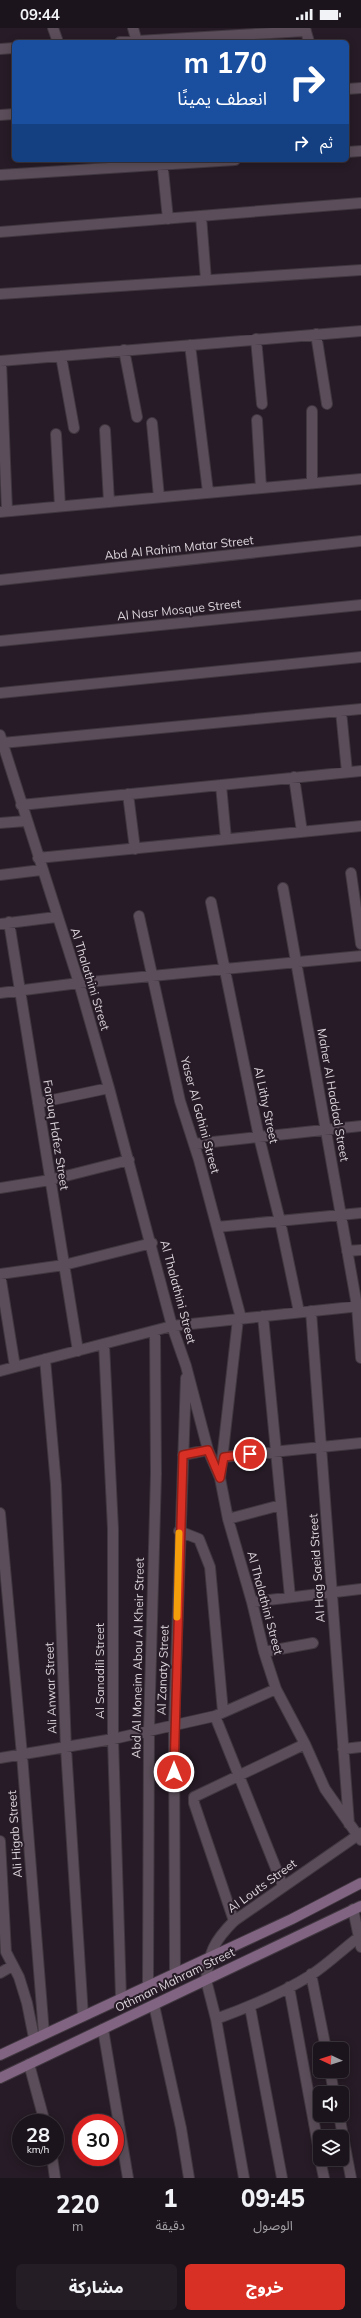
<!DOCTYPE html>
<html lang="ar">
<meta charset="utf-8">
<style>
:root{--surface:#1c141c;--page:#251d25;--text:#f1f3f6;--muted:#a09ea3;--line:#3a333b;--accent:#d93025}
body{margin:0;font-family:Mulish,"Noto Sans Arabic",sans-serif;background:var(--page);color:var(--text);direction:rtl;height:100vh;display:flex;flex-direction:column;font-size:15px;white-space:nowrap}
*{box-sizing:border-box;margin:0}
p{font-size:13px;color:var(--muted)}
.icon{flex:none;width:22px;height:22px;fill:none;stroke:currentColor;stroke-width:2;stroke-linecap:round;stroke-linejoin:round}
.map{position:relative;height:2150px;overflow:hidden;direction:ltr}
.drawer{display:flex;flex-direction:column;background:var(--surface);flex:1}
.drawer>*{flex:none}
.top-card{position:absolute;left:12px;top:12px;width:337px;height:122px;border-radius:6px;box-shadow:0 2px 10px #0003,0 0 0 1px var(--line);direction:rtl;background:#1a4fa0;color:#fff;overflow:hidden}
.needle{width:26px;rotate:274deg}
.fabs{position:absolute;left:313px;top:2014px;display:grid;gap:8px}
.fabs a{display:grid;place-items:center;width:36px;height:36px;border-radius:6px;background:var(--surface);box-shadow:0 2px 10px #0003,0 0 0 1px var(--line);font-size:20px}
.speed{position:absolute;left:12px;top:2086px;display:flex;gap:8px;font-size:20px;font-weight:700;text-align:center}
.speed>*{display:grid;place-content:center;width:52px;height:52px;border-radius:50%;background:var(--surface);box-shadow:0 2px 10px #0003,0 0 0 1px var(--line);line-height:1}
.speed small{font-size:10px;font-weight:400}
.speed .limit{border:6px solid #d22;background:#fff;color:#111}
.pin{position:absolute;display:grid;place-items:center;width:34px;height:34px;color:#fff;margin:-17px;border:2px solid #fff;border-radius:50%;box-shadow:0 1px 4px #0007}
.me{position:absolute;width:44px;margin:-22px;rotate:0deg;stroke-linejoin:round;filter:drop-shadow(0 0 3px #0008)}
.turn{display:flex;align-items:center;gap:14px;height:84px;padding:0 16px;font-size:18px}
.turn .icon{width:52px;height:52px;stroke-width:2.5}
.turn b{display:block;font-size:28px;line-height:34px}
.then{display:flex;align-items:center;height:38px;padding:0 16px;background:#0003;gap:8px;font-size:15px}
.eta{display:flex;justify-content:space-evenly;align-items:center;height:68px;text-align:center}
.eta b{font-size:24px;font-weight:800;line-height:28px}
.cta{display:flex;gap:8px;margin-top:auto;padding:8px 16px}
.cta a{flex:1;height:46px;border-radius:6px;background:var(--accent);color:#fff;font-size:16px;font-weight:800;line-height:46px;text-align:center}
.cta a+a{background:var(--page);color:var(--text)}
.status{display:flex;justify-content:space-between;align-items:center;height:28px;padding:0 20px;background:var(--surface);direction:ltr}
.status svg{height:11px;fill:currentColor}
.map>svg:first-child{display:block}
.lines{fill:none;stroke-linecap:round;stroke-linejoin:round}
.minor-casing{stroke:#403740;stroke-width:12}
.tertiary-casing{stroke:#403740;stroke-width:12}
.secondary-casing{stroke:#403740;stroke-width:12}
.minor{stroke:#5b4e5a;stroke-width:10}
.tertiary{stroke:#5b4e5a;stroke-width:10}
.secondary{stroke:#816481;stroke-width:10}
.route-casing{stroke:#8d1f18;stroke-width:10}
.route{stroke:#d93025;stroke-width:7}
.slow{stroke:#f59e0b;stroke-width:7}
.labels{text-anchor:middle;stroke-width:4;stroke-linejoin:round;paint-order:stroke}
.street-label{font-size:12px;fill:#dbd4db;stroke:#261b26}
</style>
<div class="status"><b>09:44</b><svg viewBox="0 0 49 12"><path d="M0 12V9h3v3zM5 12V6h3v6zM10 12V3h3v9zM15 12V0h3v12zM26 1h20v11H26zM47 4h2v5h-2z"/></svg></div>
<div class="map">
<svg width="361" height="2150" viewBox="0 0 361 2150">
<rect width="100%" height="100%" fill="#261b26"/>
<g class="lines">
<defs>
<path id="minor" d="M53 0 58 14
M133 0 137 14
M305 0 309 14
M120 14 306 3
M0 21 14 20
M347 61 361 60
M0 87 14 86
M347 124 361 123
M162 132 168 191
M0 147 235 132
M201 188 206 252
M0 204 361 175
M0 266 361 242
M316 306 327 376
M256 311 262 376
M190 317 208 464
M124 322 137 389
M61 328 74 400
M0 333 361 303
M1 333 7 483
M312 383V454
M257 392 261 460
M152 395 159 469
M105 402 109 474
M56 406 60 478
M0 484 361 451
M0 552 361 513
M0 613 361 577
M0 665 361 629
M341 683 347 744
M0 707 79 955 109 1060 172 1298 186 1338 208 1422 220 1450 228 1491 252 1574 264 1624 276 1661 305 1716 325 1761 361 1812
M2 715 361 681
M294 749 302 804
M221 757 226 811
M128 766 135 821
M21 777 361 743
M0 795 26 793
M38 830 361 798
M351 845 361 916
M0 847 41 842
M283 860 357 1278 361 1330
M211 874 259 1109 280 1193 299 1284
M139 888 180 1073 199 1132 241 1290
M9 894 78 1323
M0 896 56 889
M0 965 79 955 361 928
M38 1075 109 1060
M194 1116 361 1098
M0 1160 50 1152 129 1132
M217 1199 361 1185
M347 1223 361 1222
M0 1246 64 1237 152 1215
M0 1246 15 1339
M311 1283 349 1796
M263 1288 290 1569
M104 1316 113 1501V1711L121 1970
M45 1331 56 1457 66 1720 83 1988
M0 1343 172 1298 361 1278
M183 1427 208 1422
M223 1429 361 1415
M220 1450 238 1291
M0 1485 22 1727 44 2006
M228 1491 281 1477
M179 1503 199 1511 210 1539 223 1684
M252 1574 361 1561
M264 1624 313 1615
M215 1688 283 1858
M343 1721 361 1719
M0 1730 113 1711 215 1688 276 1661
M0 1813 6 1924 19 1949 27 1975 34 2010
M353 1881 361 1919
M234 1893 194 1775V1769L305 1716
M0 1945 12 1938
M175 1946 174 1697 186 1350
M311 1946 326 2021
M206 1952 216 1991 244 2150
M148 1958 149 1702 156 1446 155 1303
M289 1959 320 2128
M154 1977 181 2100 189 2150
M250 1979 282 2150
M216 1991C249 1979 281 1966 311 1947 328 1936 343 1921 359 1909
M103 2001 128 2150
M29 2036 45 2095
M330 2043 334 2065
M339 2087 351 2150
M52 2129 55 2150
M320 2131 324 2150"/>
<path id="tertiary" d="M206 1952C209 1924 214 1913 234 1893L361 1805"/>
<path id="secondary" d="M0 2027 292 1891 361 1855
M0 2050 361 1878"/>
</defs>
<!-- minor casing -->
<use href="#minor" class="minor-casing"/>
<!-- tertiary casing -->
<use href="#tertiary" class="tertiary-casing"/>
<!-- secondary casing -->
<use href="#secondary" class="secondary-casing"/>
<!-- minor -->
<use href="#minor" class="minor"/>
<!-- tertiary -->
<use href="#tertiary" class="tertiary"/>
<!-- secondary -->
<use href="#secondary" class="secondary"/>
</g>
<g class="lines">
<defs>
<path id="route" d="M174 1744 183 1427 208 1422 220 1450 224 1429 250 1426"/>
</defs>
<!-- route casing -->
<use href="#route" class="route-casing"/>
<!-- route -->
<use href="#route" class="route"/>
<!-- slow -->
<path class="slow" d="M177 1589 179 1505"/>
</g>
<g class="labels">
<!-- street labels -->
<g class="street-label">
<text transform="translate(179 520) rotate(-6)" y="4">Abd Al Rahim Matar Street</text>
<text transform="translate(179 582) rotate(-6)" y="4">Al Nasr Mosque Street</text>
<text transform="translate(90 951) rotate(73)" y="4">Al Thalathini Street</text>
<text transform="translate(333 1067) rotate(80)" y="4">Maher Al Haddad Street</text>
<text transform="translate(266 1077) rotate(78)" y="4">Al Lithy Street</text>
<text transform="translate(200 1087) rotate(75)" y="4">Yaser Al Gahini Street</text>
<text transform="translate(56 1107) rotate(81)" y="4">Farouq Hafez Street</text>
<text transform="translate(178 1264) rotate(75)" y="4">Al Thalathini Street</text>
<text transform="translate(317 1540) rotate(-94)" y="4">Al Hag Saeid Street</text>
<text transform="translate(265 1575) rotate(75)" y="4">Al Thalathini Street</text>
<text transform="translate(138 1630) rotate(-89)" y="4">Abd Al Moneim Abou Al Kheir Street</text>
<text transform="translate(163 1642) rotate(-88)" y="4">Al Zanaty Street</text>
<text transform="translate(100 1643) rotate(-90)" y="4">Al Sanadili Street</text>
<text transform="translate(51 1660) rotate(-92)" y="4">Ali Anwar Street</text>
<text transform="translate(15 1806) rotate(-94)" y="4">Ali Higab Street</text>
<text transform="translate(262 1858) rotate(-36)" y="4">Al Louts Street</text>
<text transform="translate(175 1952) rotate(-26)" y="4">Othman Mahram Street</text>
</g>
</g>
</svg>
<div class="fabs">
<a><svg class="needle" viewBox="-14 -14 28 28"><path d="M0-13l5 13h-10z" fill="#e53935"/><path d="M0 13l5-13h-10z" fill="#a09ea3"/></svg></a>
<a><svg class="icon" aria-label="sound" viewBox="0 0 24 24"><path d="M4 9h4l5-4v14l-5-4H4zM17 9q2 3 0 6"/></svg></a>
<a><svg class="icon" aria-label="layers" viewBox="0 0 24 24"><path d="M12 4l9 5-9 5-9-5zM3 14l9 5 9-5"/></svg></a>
</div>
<div class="speed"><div>28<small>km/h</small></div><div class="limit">30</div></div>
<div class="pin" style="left:250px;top:1426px;background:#d93025"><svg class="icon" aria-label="arrive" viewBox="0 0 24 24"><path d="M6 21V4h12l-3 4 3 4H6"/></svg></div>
<svg class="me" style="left:174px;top:1744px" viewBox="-20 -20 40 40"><circle r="17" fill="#d93025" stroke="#fff" stroke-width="3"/><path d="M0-11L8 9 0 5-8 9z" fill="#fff"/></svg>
<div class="top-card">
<div class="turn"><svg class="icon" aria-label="right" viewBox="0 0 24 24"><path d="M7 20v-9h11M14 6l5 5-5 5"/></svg><div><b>170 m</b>انعطف يمينًا</div></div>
<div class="then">ثم<svg class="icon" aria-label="right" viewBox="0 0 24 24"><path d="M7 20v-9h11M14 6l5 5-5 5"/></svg></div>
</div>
</div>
<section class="drawer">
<div class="eta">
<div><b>09:45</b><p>الوصول</p></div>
<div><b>1</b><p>دقيقة</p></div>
<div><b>220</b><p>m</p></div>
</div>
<div class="cta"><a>خروج</a><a>مشاركة</a></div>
</section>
